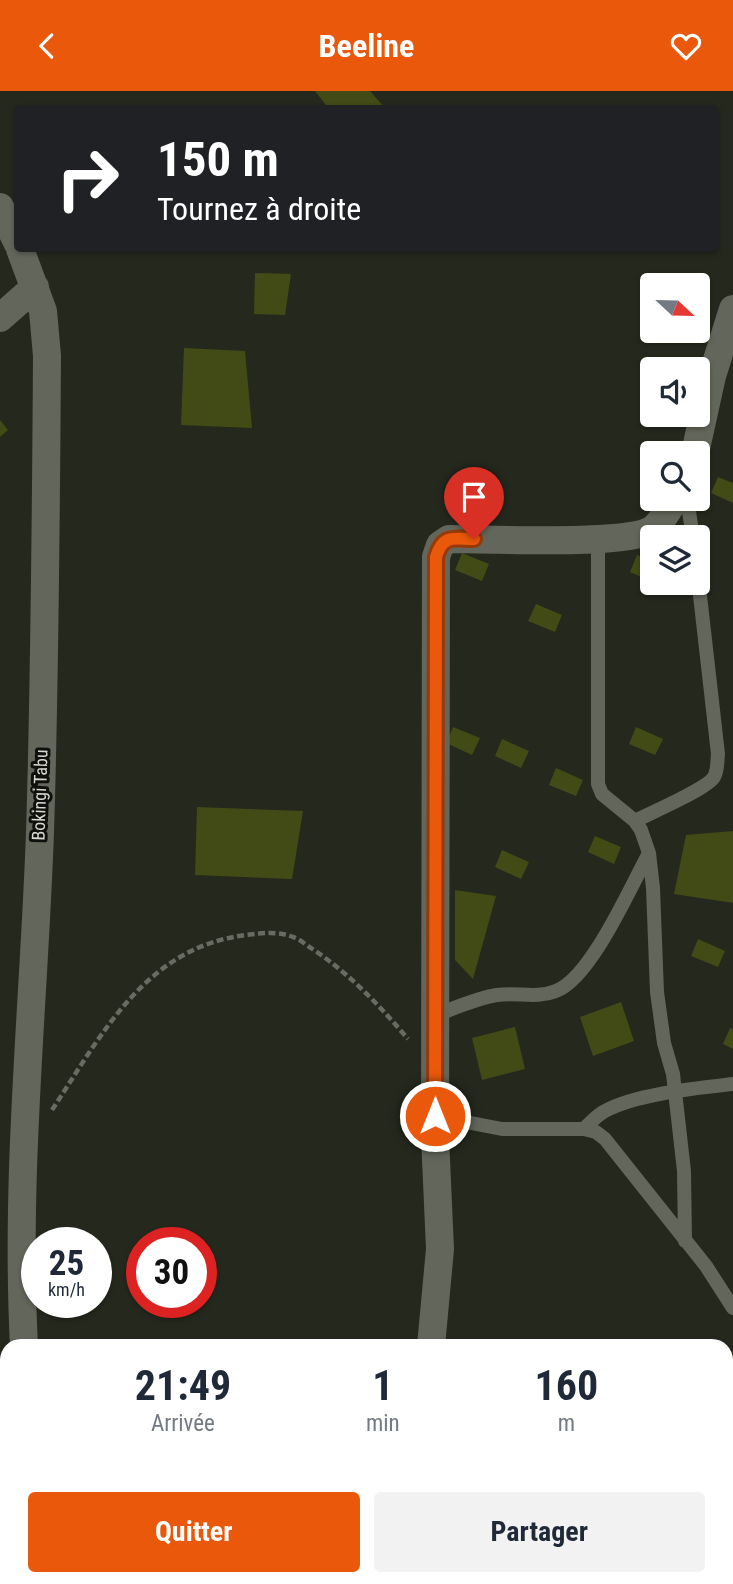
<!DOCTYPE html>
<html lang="fr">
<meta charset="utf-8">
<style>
:root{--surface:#fff;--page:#f2f2f3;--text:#1f2937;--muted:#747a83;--accent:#ea580c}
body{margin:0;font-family:"Roboto Condensed",sans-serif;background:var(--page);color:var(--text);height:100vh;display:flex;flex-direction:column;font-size:26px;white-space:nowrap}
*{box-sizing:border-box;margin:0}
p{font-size:23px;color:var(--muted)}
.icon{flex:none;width:38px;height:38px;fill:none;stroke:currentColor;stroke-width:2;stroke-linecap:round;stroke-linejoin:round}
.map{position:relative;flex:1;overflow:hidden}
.side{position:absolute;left:0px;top:1248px;width:733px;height:247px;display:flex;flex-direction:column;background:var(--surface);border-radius:21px 21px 0 0;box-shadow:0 2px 5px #0004}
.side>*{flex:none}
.hud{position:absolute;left:14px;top:14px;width:705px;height:147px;border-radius:7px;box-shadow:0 2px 5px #0004;background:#202124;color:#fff;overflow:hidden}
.needle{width:46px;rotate:112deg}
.buttons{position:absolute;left:640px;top:182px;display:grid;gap:14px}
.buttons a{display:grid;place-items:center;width:70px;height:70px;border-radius:7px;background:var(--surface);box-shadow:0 2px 5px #0004;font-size:35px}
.speed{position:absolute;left:21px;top:1136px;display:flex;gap:14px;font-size:35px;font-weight:700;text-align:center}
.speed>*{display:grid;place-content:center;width:91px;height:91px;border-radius:50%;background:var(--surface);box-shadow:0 2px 5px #0004;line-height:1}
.speed small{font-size:18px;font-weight:400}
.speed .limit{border:10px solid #d22;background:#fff;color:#111}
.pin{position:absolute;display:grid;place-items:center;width:60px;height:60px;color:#fff;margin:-72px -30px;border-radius:50% 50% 50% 0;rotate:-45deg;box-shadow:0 0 7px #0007}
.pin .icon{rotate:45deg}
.me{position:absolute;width:77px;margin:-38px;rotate:0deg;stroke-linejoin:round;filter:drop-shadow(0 0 5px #0008)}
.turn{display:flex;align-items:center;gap:24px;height:147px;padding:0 28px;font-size:32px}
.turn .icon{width:91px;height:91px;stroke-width:2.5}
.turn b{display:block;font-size:49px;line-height:60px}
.eta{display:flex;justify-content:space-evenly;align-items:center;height:119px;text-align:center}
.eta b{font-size:42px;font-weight:700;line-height:49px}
.cta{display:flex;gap:14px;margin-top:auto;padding:14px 28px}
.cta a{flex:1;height:80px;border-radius:7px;background:var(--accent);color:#fff;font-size:28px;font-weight:700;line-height:80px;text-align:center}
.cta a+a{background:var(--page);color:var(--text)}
header{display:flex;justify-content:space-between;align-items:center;height:91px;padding:0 28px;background:var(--accent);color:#fff;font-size:32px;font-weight:700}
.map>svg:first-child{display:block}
.building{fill:#424a16}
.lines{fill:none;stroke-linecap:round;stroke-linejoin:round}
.path{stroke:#696b62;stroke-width:4.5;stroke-dasharray:7 3.5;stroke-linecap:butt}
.service{stroke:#63665a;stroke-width:14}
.minor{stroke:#63665a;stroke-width:28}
.route-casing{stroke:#983908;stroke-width:18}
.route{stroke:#ea580c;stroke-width:12}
.labels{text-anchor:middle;stroke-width:6;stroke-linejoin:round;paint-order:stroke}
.street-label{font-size:18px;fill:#d7d8d2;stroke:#0f100b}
</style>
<header><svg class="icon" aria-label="back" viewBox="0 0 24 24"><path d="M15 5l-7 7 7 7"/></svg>Beeline<svg class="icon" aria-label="heart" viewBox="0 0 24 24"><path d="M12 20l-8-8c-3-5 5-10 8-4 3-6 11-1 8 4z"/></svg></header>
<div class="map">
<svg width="733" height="1493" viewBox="0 0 733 1493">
<rect width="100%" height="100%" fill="#25281d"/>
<!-- building -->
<path class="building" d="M315 0H370L386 18H329Z
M255 182 291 183 285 224 254 223Z
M184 257 245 260 252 337 181 334Z
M0 329 8 339 0 346Z
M718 386 733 392V412L711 402Z
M462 462 489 473 482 490 455 479Z
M637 464 653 471V491L630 481Z
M536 513 562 524 555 541 528 530Z
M453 636 480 647 472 664 446 652Z
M636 636 663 648 655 664 629 653Z
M502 648 529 660 521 677 495 665Z
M556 677 583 689 576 705 549 694Z
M197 716 303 720 292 788 195 784Z
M733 740V812L674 803 686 744Z
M595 745 621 756 614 773 588 761Z
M502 759 529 771 521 788 495 776Z
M455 799 496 805 473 888 455 869Z
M698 848 725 860 718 876 691 865Z
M621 911 634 950 593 965 580 926Z
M515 936 525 978 482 989 472 947Z
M730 937 733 938V958L723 953Z
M695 1488H714L715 1493H678Z"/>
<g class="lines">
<!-- path -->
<path class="path" d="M52 1019C102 943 146 856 246 844 262 842 278 840 293 846 300 848 306 854 311 857 349 882 379 914 408 948"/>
<!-- service -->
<path class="service" d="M687 408 693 446
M598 448V693L602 703 635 730 641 739 649 762 653 797 657 901 664 952 673 983 684 1080 685 1150
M635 730C650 722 707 698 714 686 718 679 717 671 718 663L698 487
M436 924C455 917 477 907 497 904 518 901 536 908 556 900 591 887 631 795 649 762
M435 1025 502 1038H584L596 1041 605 1048 706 1175 733 1217
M584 1038C590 1032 597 1024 605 1020 635 1003 698 997 733 993"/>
<!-- minor -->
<path class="minor" d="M0 116 18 153
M20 158 43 220 47 265C46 424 45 583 40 741 34 913 15 1083 24 1255
M0 227 35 196
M695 362 712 285 733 218
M431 1255 440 1158 435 1046 436 466 440 454 449 448C485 448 629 455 653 438 662 431 669 417 675 408
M0 1355 7 1363
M50 1488 52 1493
M489 1488 490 1493"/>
</g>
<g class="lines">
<defs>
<path id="route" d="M435 1025 436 466C443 443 453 448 474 448"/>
</defs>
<!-- route casing -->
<use href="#route" class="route-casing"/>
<!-- route -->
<use href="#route" class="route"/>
</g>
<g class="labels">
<!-- street labels -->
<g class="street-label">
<text transform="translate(40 704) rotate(-88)" y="6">Bokingi Tabu</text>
</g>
</g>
</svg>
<div class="buttons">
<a><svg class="needle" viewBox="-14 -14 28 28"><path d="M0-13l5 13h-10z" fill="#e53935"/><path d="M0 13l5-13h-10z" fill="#747a83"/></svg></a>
<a><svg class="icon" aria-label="sound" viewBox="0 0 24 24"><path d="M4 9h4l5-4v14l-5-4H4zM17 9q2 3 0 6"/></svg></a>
<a><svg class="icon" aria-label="search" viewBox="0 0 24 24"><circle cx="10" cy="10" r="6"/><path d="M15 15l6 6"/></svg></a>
<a><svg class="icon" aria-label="layers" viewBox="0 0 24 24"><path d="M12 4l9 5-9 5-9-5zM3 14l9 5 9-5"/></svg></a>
</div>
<div class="speed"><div>25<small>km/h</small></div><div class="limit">30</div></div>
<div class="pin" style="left:474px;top:448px;background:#d93025"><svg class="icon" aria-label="arrive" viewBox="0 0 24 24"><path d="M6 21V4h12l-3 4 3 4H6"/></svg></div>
<svg class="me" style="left:435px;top:1025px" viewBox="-20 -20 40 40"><circle r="17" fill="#ea580c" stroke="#fff" stroke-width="3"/><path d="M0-11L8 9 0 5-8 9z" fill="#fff"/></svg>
<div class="hud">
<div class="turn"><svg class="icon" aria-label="right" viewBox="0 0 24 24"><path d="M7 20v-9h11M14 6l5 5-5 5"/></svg><div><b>150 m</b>Tournez à droite</div></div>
</div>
<section class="side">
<div class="eta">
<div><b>21:49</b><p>Arrivée</p></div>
<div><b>1</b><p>min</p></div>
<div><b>160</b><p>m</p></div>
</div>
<div class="cta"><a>Quitter</a><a>Partager</a></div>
</section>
</div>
